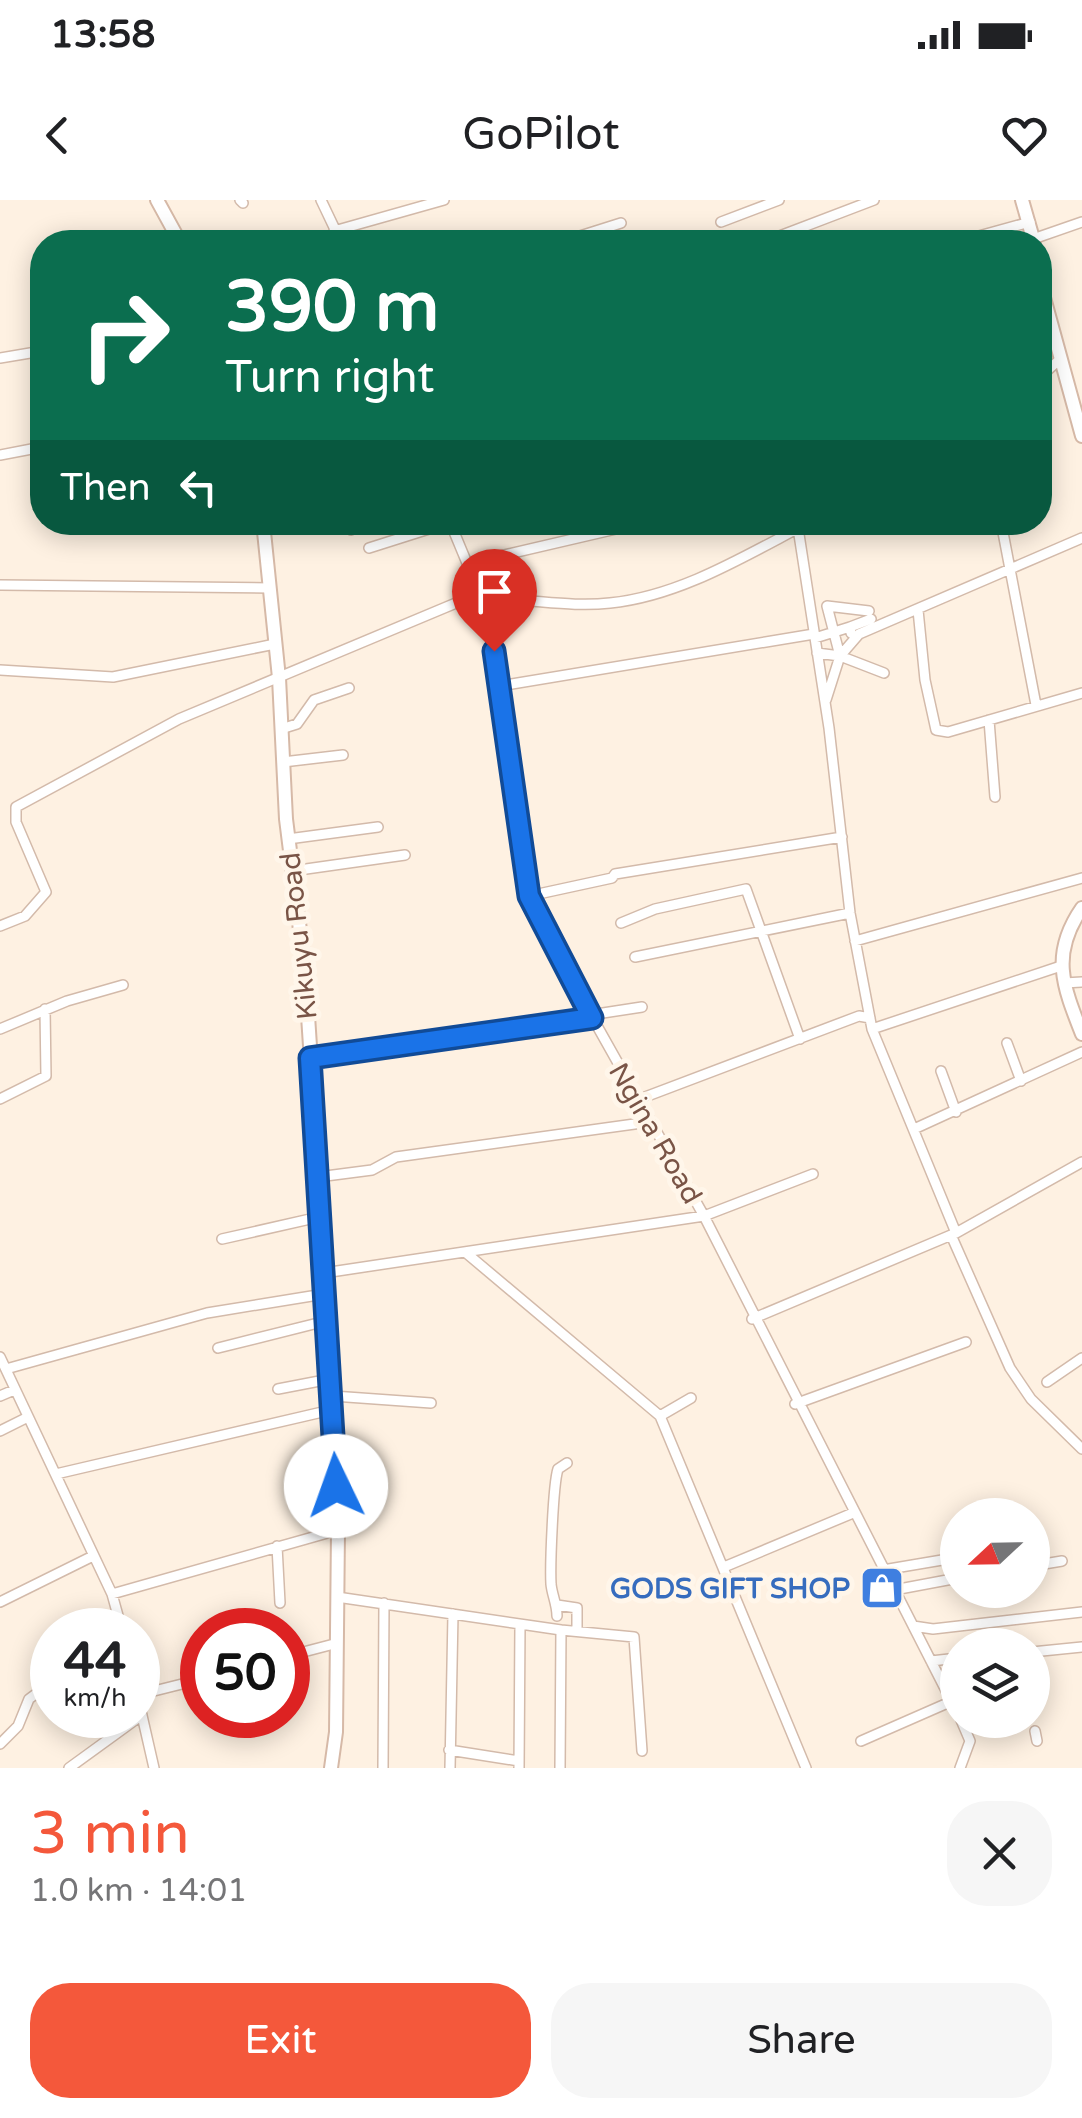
<!DOCTYPE html>
<meta charset="utf-8">
<style>
:root{--surface:#fff;--page:#f6f6f6;--text:#202124;--muted:#757577;--accent:#f4583b}
body{margin:0;font-family:"Varela Round",sans-serif;background:var(--page);color:var(--text);height:100vh;display:flex;flex-direction:column;font-size:38px;white-space:nowrap}
*{box-sizing:border-box;margin:0}
p{font-size:32px;color:var(--muted)}
.icon{flex:none;width:55px;height:55px;fill:none;stroke:currentColor;stroke-width:2;stroke-linecap:round;stroke-linejoin:round}
.map{position:relative;height:1568px;overflow:hidden}
.side{display:flex;flex-direction:column;background:var(--surface);flex:1}
.side>*{flex:none}
.hud{position:absolute;left:30px;top:30px;width:1022px;height:305px;border-radius:40px;box-shadow:0 5px 25px #0003;background:#0b6e4f;color:#fff;overflow:hidden}
.needle{width:65px;rotate:248deg}
.controls{position:absolute;left:940px;top:1298px;display:grid;gap:20px}
.controls a{display:grid;place-items:center;width:110px;height:110px;border-radius:50%;background:var(--surface);box-shadow:0 5px 25px #0003;font-size:50px}
.speed{position:absolute;left:30px;top:1408px;display:flex;gap:20px;font-size:50px;font-weight:700;text-align:center}
.speed>*{display:grid;place-content:center;width:130px;height:130px;border-radius:50%;background:var(--surface);box-shadow:0 5px 25px #0003;line-height:1}
.speed small{font-size:25px;font-weight:400}
.speed .limit{border:15px solid #d22;background:#fff;color:#111}
.pin{position:absolute;display:grid;place-items:center;width:85px;height:85px;color:#fff;margin:-102px -42px;border-radius:50% 50% 50% 0;rotate:-45deg;box-shadow:0 0 10px #0007}
.pin .icon{rotate:45deg}
.me{position:absolute;width:110px;margin:-55px;rotate:357deg;stroke-linejoin:round;filter:drop-shadow(0 0 8px #0008)}
.turn{display:flex;align-items:center;gap:35px;height:210px;padding:0 30px;font-size:45px}
.turn .icon{width:130px;height:130px;stroke-width:2.5}
.turn b{display:block;font-size:70px;line-height:85px}
.then{display:flex;align-items:center;height:95px;padding:0 30px;background:#0003;gap:20px;font-size:38px}
.round{display:grid;place-items:center;flex:none;width:105px;height:105px;border-radius:40px;background:var(--page)}
.headline{display:flex;align-items:center;justify-content:space-between;height:170px;padding:0 30px}
h1{font-size:60px;font-weight:600;line-height:75px;color:var(--accent)}
.button{display:flex;gap:20px;margin-top:auto;padding:20px 30px}
.button a{flex:1;height:115px;border-radius:40px;background:var(--accent);color:#fff;font-size:40px;font-weight:600;line-height:115px;text-align:center}
.button a+a{background:var(--page);color:var(--text)}
.status{display:flex;justify-content:space-between;align-items:center;height:70px;padding:0 50px;background:var(--surface);direction:ltr}
.status svg{height:28px;fill:currentColor}
header{display:flex;justify-content:space-between;align-items:center;height:130px;padding:0 30px;background:var(--surface);font-size:45px;font-weight:600}
.map>svg:first-child{display:block}
.lines{fill:none;stroke-linecap:round;stroke-linejoin:round}
.minor-casing{stroke:#d3baaa;stroke-width:12}
.secondary-casing{stroke:#d6b9a7;stroke-width:16}
.minor{stroke:#fff;stroke-width:9}
.secondary{stroke:#fff;stroke-width:12}
.route-casing{stroke:#114b97;stroke-width:25}
.route{stroke:#1a73e8;stroke-width:18}
.labels{text-anchor:middle;stroke-width:10;stroke-linejoin:round;paint-order:stroke}
.street-label{font-size:28px;fill:#795446;stroke:#fff6ea}
.shop-label{font-size:28px;font-weight:bold;fill:#366cbe;stroke:#fff6ea;text-anchor:end}
</style>
<div class="status"><b>13:58</b><svg viewBox="0 0 49 12"><path d="M0 12V9h3v3zM5 12V6h3v6zM10 12V3h3v9zM15 12V0h3v12zM26 1h20v11H26zM47 4h2v5h-2z"/></svg></div>
<header><svg class="icon" aria-label="back" viewBox="0 0 24 24"><path d="M15 5l-7 7 7 7"/></svg>GoPilot<svg class="icon" aria-label="heart" viewBox="0 0 24 24"><path d="M12 20l-8-8c-3-5 5-10 8-4 3-6 11-1 8 4z"/></svg></header>
<div class="map">
<svg width="1082" height="1568" viewBox="0 0 1082 1568">
<rect width="100%" height="100%" fill="#fef1e2"/>
<g class="lines">
<defs>
<path id="minor" d="M240 0 243 3
M321 0 341 42
M721 22 779 0
M334 31 444 0
M1033 39 1082 22
M561 42 621 23
M764 42 874 0
M957 42 1030 22
M0 158 42 151
M1040 177 1058 161
M0 255 42 247
M350 322 351 330
M455 322 452 327 489 416 529 696 542 728 704 1016 958 1514
M1001 322 1036 505
M798 328 829 528 850 713 872 829 956 1033
M369 348 451 322
M470 363 646 322
M0 385 270 388
M918 410 925 480 936 530 948 532 1082 493
M851 433 850 427 871 419
M815 438 850 427
M817 453 840 456 859 434 1082 338
M840 456 884 473
M0 470 113 477 275 444
M500 486 814 434
M826 500 840 456 827 406 869 411
M989 520 995 597
M281 529 297 524 314 500 349 488
M283 562 343 555
M288 639 378 627
M292 671 405 655
M529 696 612 678 615 674 842 637
M621 723 655 709 746 689 800 839
M0 726 25 716 46 692 16 622V607L179 519 456 403C508 392 558 409 610 403 681 396 748 354 810 322
M855 741 1082 678
M635 757 850 713
M1064 783 1082 782
M0 829 67 801 123 785
M872 829 1061 766
M1007 843 1021 881
M310 858 642 807
M941 871 956 912
M0 899 46 876 45 809
M637 900 859 816 870 818
M914 929 1082 852
M318 977 372 970 396 957 649 922
M951 1035 1010 1168 1031 1199 1082 1249
M222 1039 319 1017
M465 1052 660 1216 806 1568
M324 1073 704 1016 813 974
M752 1119 956 1033 1082 962
M218 1148 326 1121
M0 1157 112 1394 122 1430
M6 1169 207 1113 324 1094
M1047 1182 1082 1158
M278 1189 330 1179
M0 1196 14 1190
M333 1196 431 1203
M795 1204 966 1142
M660 1216 691 1198
M0 1231 28 1217
M56 1274 331 1210
M277 1346 280 1403
M1032 1366 1062 1361
M724 1367 853 1313
M883 1370 954 1358
M894 1390 958 1378
M112 1394 338 1330
M337 1397 561 1430 560 1568
M0 1402 93 1356
M557 1405 577 1408V1430
M557 1416C557 1404 552 1395 551 1384 550 1366 553 1284 558 1269L567 1263
M913 1426 933 1429 1082 1412
M561 1430 634 1437 642 1551
M1032 1452 1082 1447
M288 1456 334 1444
M931 1461 958 1458
M138 1495 202 1479
M138 1498 154 1568
M1035 1531 1037 1541
M861 1541 950 1502
M0 1544 18 1526 29 1499 52 1482
M449 1550 519 1561
M69 1568 142 1515
M383 1568 384 1403
M450 1568 453 1414
M519 1568 520 1424
M960 1568 970 1541 961 1520"/>
<path id="secondary" d="M157 0 180 42
M1022 0 1034 42
M1040 83 1082 236
M263 322 279 478 286 619 305 770 333 1196 338 1330 336 1532 331 1568
M1082 708C1050 754 1063 786 1082 834"/>
</defs>
<!-- minor casing -->
<use href="#minor" class="minor-casing"/>
<!-- secondary casing -->
<use href="#secondary" class="secondary-casing"/>
<!-- minor -->
<use href="#minor" class="minor"/>
<!-- secondary -->
<use href="#secondary" class="secondary"/>
</g>
<g class="lines">
<defs>
<path id="route" d="M336 1286 310 858 592 818 529 696 494 451"/>
</defs>
<!-- route casing -->
<use href="#route" class="route-casing"/>
<!-- route -->
<use href="#route" class="route"/>
</g>
<!-- icons -->
<defs>
<symbol id="shop-square" viewBox="-11 -11 22 22"><rect x="-9" y="-9" width="18" height="18" rx="4" fill="#3f7fe0" stroke="#fff6ea"/><path d="M-5-2.5h2.3a2.7 3.5 0 0 1 5.4 0H5L5.5 6h-11ZM-1.5-2.5h3a1.5 2.3 0 0 0-3 0Z" fill="#fff"/></symbol>
</defs>
<g fill-rule="evenodd">
<use href="#shop-square" x="857" y="1363" width="50" height="50"/>
</g>
<g class="labels">
<!-- street labels -->
<g class="street-label">
<text transform="translate(298 736) rotate(-96)" y="10">Kikuyu Road</text>
<text transform="translate(656 933) rotate(60)" y="10">Ngina Road</text>
</g>
<!-- shop labels -->
<g class="shop-label">
<text x="850" y="1398">GODS GIFT SHOP</text>
</g>
</g>
</svg>
<div class="controls">
<a><svg class="needle" viewBox="-14 -14 28 28"><path d="M0-13l5 13h-10z" fill="#e53935"/><path d="M0 13l5-13h-10z" fill="#757577"/></svg></a>
<a><svg class="icon" aria-label="layers" viewBox="0 0 24 24"><path d="M12 4l9 5-9 5-9-5zM3 14l9 5 9-5"/></svg></a>
</div>
<div class="speed"><div>44<small>km/h</small></div><div class="limit">50</div></div>
<div class="pin" style="left:494px;top:451px;background:#d93025"><svg class="icon" aria-label="arrive" viewBox="0 0 24 24"><path d="M6 21V4h12l-3 4 3 4H6"/></svg></div>
<svg class="me" style="left:336px;top:1286px" viewBox="-20 -20 40 40"><circle r="19" fill="#fff"/><path d="M0-13L10 11 0 6-10 11z" fill="#1a73e8"/></svg>
<div class="hud">
<div class="turn"><svg class="icon" aria-label="right" viewBox="0 0 24 24"><path d="M7 20v-9h11M14 6l5 5-5 5"/></svg><div><b>390 m</b>Turn right</div></div>
<div class="then">Then<svg class="icon" aria-label="left" viewBox="0 0 24 24"><path d="M17 20v-9H6M10 6l-5 5 5 5"/></svg></div>
</div>
</div>
<section class="side">
<div class="headline"><div><h1>3 min</h1><p>1.0 km · 14:01</p></div><a class="round"><svg class="icon" aria-label="close" viewBox="0 0 24 24"><path d="M6 6l12 12M18 6L6 18"/></svg></a></div>
<div class="button"><a>Exit</a><a>Share</a></div>
</section>
